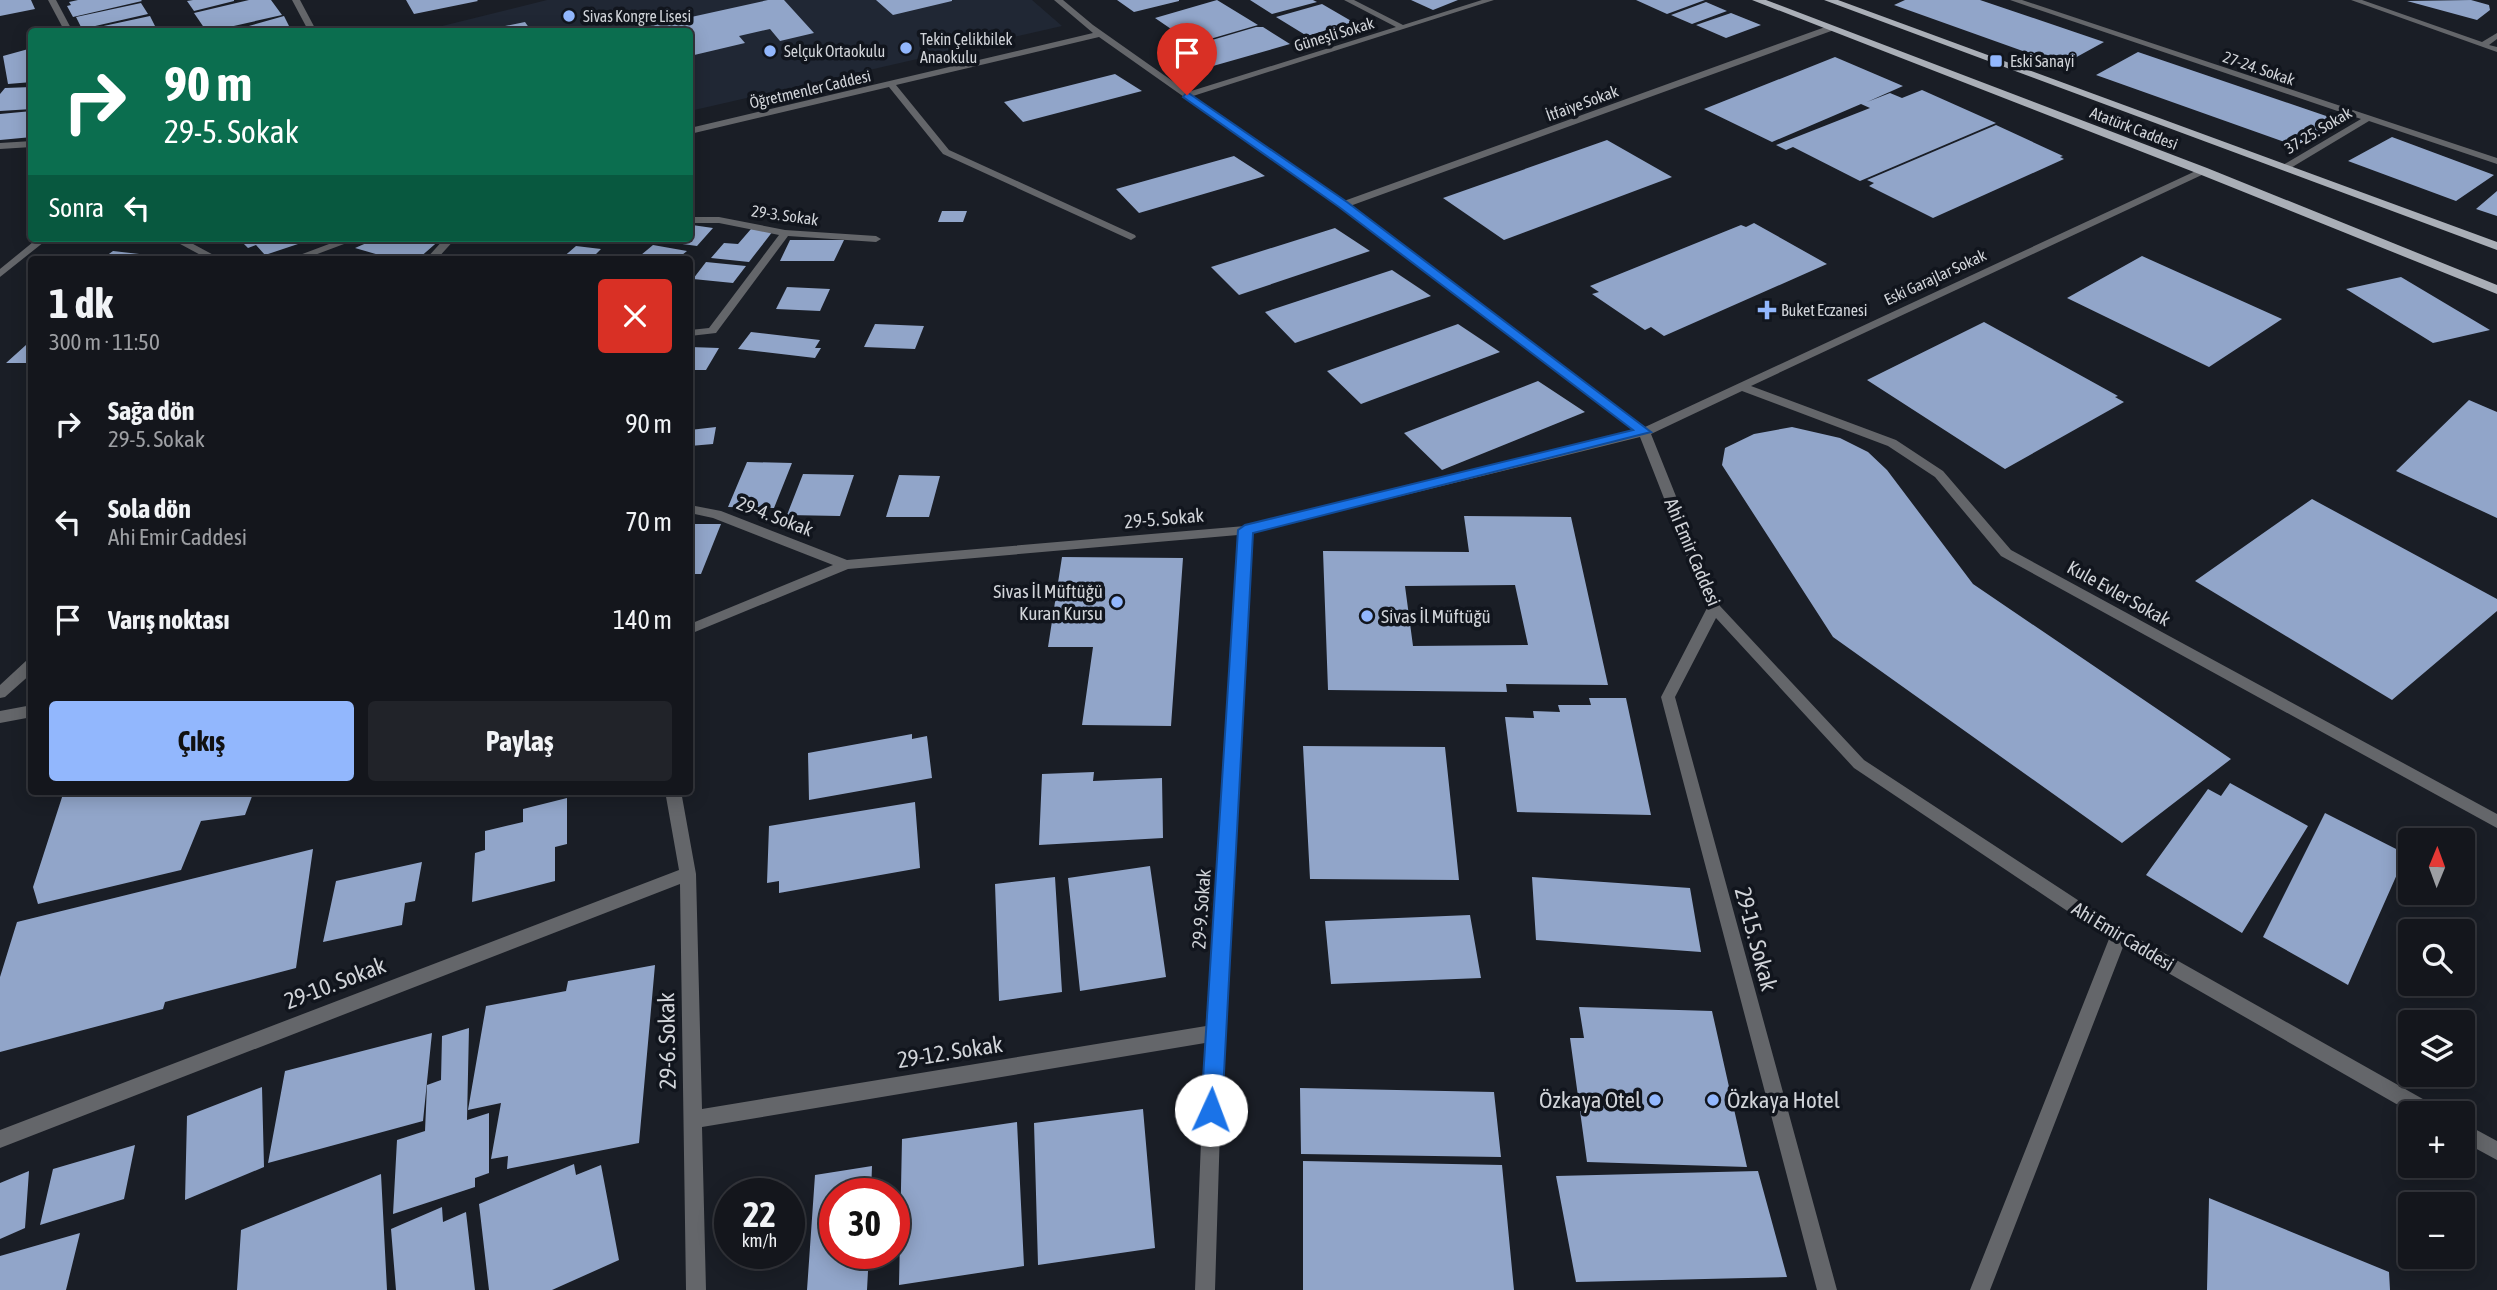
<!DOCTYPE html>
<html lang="tr">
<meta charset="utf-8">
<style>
:root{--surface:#14161c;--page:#212329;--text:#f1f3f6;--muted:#9d9fa3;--line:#33353b;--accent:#92b7fd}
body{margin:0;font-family:"Asap Condensed",sans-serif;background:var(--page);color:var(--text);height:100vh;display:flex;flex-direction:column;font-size:26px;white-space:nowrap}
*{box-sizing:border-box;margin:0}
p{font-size:23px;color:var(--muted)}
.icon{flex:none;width:38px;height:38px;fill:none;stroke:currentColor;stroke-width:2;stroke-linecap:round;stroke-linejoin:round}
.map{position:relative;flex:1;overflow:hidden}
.side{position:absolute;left:28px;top:256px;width:665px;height:539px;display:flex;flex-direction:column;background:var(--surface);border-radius:7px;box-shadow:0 4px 18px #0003,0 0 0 2px var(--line)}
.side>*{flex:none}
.hud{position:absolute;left:28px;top:28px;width:665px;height:214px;border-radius:7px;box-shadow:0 4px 18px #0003,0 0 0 2px var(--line);background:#0b6e4f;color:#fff;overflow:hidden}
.needle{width:46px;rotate:1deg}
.buttons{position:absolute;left:2398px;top:828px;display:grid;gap:14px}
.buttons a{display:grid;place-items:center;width:77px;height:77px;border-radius:7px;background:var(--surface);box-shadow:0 4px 18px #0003,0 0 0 2px var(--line);font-size:35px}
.speed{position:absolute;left:714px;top:1178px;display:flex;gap:14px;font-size:35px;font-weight:700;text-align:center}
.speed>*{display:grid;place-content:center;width:91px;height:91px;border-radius:50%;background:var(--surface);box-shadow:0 4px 18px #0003,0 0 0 2px var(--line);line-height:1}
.speed small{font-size:18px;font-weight:400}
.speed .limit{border:10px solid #d22;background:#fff;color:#111}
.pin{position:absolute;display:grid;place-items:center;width:60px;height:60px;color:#fff;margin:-72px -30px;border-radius:50% 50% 50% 0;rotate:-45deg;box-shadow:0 0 7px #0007}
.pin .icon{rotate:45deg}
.me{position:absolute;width:77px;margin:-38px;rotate:2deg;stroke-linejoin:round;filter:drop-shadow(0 0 5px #0008)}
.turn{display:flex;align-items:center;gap:24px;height:147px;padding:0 21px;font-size:32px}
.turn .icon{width:91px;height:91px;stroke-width:2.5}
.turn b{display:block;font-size:49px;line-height:60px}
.then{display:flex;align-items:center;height:66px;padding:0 21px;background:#0003;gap:14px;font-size:26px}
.round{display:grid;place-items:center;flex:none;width:74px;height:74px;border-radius:7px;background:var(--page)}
.summary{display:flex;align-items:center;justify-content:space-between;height:119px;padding:0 21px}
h1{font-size:42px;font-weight:700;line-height:52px}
.primary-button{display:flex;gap:14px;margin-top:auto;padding:14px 21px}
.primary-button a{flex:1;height:80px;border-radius:7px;background:var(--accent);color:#111;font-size:28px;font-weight:700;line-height:80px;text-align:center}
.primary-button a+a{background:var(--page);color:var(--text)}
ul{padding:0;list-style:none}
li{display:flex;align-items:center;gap:21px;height:98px;padding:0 21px}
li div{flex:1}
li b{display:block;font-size:26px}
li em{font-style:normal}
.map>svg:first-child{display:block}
.built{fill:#202734}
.building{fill:#91a5c9;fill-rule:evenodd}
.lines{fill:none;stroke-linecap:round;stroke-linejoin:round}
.street{fill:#64666a;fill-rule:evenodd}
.primary{fill:#aaafb7;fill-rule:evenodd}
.route{fill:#1a73e8;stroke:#114b97;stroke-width:2}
.poi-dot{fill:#92b7fd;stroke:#11151d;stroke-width:2.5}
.labels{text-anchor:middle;stroke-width:7;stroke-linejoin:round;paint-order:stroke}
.far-poi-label{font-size:16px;fill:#d1d4d9;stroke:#11151d;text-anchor:start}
.far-street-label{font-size:16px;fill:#d1d4d9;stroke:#11151d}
.street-label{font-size:19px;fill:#d1d4d9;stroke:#11151d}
.poi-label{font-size:19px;fill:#d1d4d9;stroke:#11151d;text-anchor:end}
.near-street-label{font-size:23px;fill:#d1d4d9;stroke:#11151d}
.near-poi-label{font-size:23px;fill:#d1d4d9;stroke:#11151d;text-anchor:end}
</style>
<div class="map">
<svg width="2497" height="1290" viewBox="0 0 2497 1290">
<rect width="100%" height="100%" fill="#1a1e26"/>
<!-- built -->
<path class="built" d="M547 0H1032L1062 26 690 111V32H418Z"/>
<!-- building -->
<path class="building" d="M0 0H31L35 9 0 16Z
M78 0H141L142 1 73 17 67 6 71 5 69 2Z
M193 0H234V1L194 11 187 1Z
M249 0H271L282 15 207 32 194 13Z
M406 0H477L478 1 414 14Z
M768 0H784L814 33 780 41 770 29 739 36 745 43 690 56V32H623Z
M876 0H952V1L893 15Z
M1117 0H1179V1L1134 12Z
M1217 0 1258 25 1193 44 1155 18Z
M1250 0H1313L1317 2 1272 14Z
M1411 0H1458L1433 10Z
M1636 0H1705L1667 14Z
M1905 0H1980L2104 42 2062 65 1894 5Z
M2471 0 2489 5 2490 10 2477 20 2407 1Z
M1706 2 1727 11 1692 24 1671 15Z
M141 3 148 14 82 29 76 17Z
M1322 4 1353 22 1307 36 1276 17Z
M1731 13 1761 25 1726 38 1696 25Z
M150 16 157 30 85 32V30Z
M284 16 292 32H231V31Z
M525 22 532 32H485V30Z
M1256 27H1263L1290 44 1213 66 1185 48Z
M32 48V82L8 84 3 56Z
M2138 52 2335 119 2296 146 2096 75Z
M1835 57 1903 86 1867 102 1890 93 1902 98 1922 90 1996 123 1860 181 1793 147 1786 150 1776 145 1870 108 1861 104 1772 142 1704 109Z
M1115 74 1142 91 1023 122 1004 102Z
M32 87V109L0 111V94L5 88Z
M32 111V137L0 140V114Z
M1996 125 2063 156 2060 157 2064 159 1933 218 1869 186 1874 183 1867 180Z
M2392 137 2494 175 2456 201 2348 161Z
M1607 140 1672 177 1504 240 1443 198Z
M1234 156 1265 176 1139 213 1116 189Z
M2497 191V216L2476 209Z
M942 211H967L963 222H938Z
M1754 223 1827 264 1664 336 1651 327 1645 330 1592 294 1599 292 1590 286 1741 225 1746 227Z
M692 225 713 228 697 246 675 243 680 238H690Z
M1335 228 1370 251 1239 295 1211 267Z
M751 229 773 231 749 262 711 258 724 243 738 244Z
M238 238H316L265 255 256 245 248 248Z
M378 238H442L418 259H393L355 248Z
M790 240H844L834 261H780Z
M653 245 687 251 677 259 641 255Z
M576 246 601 249 591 259H561Z
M113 251 148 255 143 259H102Z
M2142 256 2282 319 2209 367 2067 298Z
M706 262 746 266 733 283 693 279Z
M1392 270 1431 296 1295 343 1265 312Z
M2401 277 2490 330 2433 343 2346 289Z
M787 287 830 289 820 311 776 309Z
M1984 322 2118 396 2115 397 2124 402 2005 469 1867 380Z
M875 324 924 326 915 349 864 347Z
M1458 324 1500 352 1361 404 1327 371Z
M751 332 820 340 815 348H821L815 358 738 349Z
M32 340V363H6L26 345Z
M690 347 719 348 706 370H690Z
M1538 381 1585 412 1442 470 1404 433Z
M2469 400 2497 412V518L2396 471Z
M716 427 713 444 690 446V430Z
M1792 427 1840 438 1868 452 1887 470 1973 584 2231 759 2122 843 1833 637 1722 465 1725 448 1754 434Z
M747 462 792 463 774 508 728 507Z
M803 474 854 475 840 516 787 515Z
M899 475 940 476 929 517H886Z
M2312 499 2497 599V611L2392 700 2195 581Z
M1464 516 1571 517 1608 685 1506 684 1507 692 1328 690 1323 551 1469 552ZM1515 585 1528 645 1413 646 1405 586Z
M690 524H721L701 574H690Z
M1062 557 1183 558 1171 726 1082 725 1093 647H1048Z
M1589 698H1626L1651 815 1517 812 1505 717 1534 718 1533 711 1560 712 1558 705H1591Z
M912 734V739L927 736 932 778 809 800 808 753Z
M1303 746 1445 747 1459 880 1310 879Z
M1094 772 1093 781 1162 778 1163 838 1039 845 1042 774Z
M2230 783 2308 826 2242 933 2146 875 2208 789 2221 796Z
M64 791H254L245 815 201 821 181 870 38 904 33 887Z
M567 798V844L555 847V881L472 902 475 853 485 850V831L523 822V809Z
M915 802 920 868 779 893V881L767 883 769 826Z
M2325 813 2406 854 2348 985 2263 937Z
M313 849 296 968 165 1002 163 1009 0 1052V977L17 922Z
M422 862 415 901 405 903 402 925 323 942 336 881Z
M1150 866 1166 977 1080 991 1068 878Z
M1055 877 1062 992 999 1001 995 884Z
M1532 877 1690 888 1701 952 1536 940Z
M1470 915 1481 978 1331 984 1325 921Z
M655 965 639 1143 507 1169 508 1156 491 1159 501 1103 468 1110 486 1006 566 991 568 981Z
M1579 1007 1712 1011 1747 1167 1587 1162 1570 1038H1584Z
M469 1028 467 1120 489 1113V1173L475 1178V1187L393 1214 397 1140 425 1131 427 1085 441 1080 442 1036Z
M432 1033 423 1121 268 1163 285 1071Z
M262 1087 264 1167 185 1200 187 1116Z
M1300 1088 1494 1092 1501 1157 1301 1154Z
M1143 1109 1155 1248 1038 1265 1034 1123Z
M1017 1122 1024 1266 899 1285 902 1139Z
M135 1145 124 1199 40 1225 53 1169Z
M1303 1161 1502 1165 1514 1290H1303Z
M574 1164 576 1175 601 1165 619 1260 552 1290H489L479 1204Z
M872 1166 871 1194H835V1253H869L867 1290H807L815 1175Z
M29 1171 25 1228 0 1239V1183Z
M1758 1171 1787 1277 1576 1282 1556 1176Z
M381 1174 387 1290H237L241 1230Z
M2209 1198 2389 1272 2390 1290H2207Z
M442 1207 443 1222 466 1212 475 1290H396L391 1229Z
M80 1233 66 1290H0V1256Z"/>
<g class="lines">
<!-- street -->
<path class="street" d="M48 0H56L73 32H65Z
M292 0H300L317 32H309Z
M1054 0H1063L1093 25 1188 92 1396 27 1344 0H1354L1403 25 1482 0H1494L1193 96 1344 201 1828 26H1834V30L1350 206 1645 427 2200 169H2206V173L1751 386 1896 440 1943 471 2011 550 2497 814V828L2001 556 1935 477 1888 446 1742 391 1651 434 1720 606 1864 760 2125 931 2437 1107 2439 1113H2412L2123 947 1990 1290H1970L2109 939 1854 768 1716 618 1675 697 1837 1290H1817L1661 697 1707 608 1640 437 1251 533 1223 1033 1215 1290H1195L1205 1043 702 1127 706 1290H686L680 884 0 1148V1130L679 870 665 791H681L696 874 702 1109 1206 1026 1238 535 848 569 690 634V624L833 565 713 518 690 513V505L721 511 847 560 1245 526 1634 431 1340 207 1099 37 896 85 949 150 1135 235 1136 237 1131 240 943 154 889 87 690 134V128L1093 33Z
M2010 0H2022L2497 158V164L2369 121 2289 169H2283V165L2361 119Z
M2351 0H2362L2482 42 2497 33V39L2489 45 2497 47V52Z
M32 141V147L0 149V143Z
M690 217H719L785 230 876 236 881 239 876 242 788 236 716 333 690 336V330L709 328 779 235 719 223H690Z
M38 238H49L0 277V269Z
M169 238H182L221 259H208Z
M345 238H360L304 259H289Z
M445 238H456L437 259H426Z
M32 659V673L5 697 0 698V685L27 660Z
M32 705V717L0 723V711Z
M2462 1122 2497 1141V1160L2462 1141Z"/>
<!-- primary -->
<path class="primary" d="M1752 0H1766L2207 168 2497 285V294L2199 174Z
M1824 0H1838L2497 242V250Z"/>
</g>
<!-- route -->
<path class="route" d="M1187 92 1347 202 1651 432 1253 533 1222 1110 1219 1117 1211 1120 1204 1117 1201 1110 1238 530 1245 525 1633 430 1339 207 1183 97Z"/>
<!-- markers -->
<g class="poi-dot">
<circle cx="569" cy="16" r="7"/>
<circle cx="906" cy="48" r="7"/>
<circle cx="770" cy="51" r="7"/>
<rect x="1989" y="54" width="14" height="14" rx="3.5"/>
<path d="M1763.5 299.5h7v7h7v7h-7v7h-7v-7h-7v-7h7z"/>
<circle cx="1117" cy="602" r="7"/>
<circle cx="1367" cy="616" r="7"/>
<circle cx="1655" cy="1100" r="7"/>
<circle cx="1713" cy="1100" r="7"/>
</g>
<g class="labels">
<!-- far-poi labels -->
<g class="far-poi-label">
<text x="583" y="22">Sivas Kongre Lisesi</text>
<text x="920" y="45">Tekin Çelikbilek<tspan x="920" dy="18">Anaokulu</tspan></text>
<text x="784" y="57">Selçuk Ortaokulu</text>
<text x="2010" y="67">Eski Sanayi</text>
<text x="1781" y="316">Buket Eczanesi</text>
</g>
<!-- far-street labels -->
<g class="far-street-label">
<text transform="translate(1334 34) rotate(-17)" y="6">Güneşli Sokak</text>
<text transform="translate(2259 68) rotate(19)" y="6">27-24. Sokak</text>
<text transform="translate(810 89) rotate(-13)" y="6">Öğretmenler Caddesi</text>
<text transform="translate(1582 103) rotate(-20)" y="6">İtfaiye Sokak</text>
<text transform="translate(2134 128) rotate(21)" y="6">Atatürk Caddesi</text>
<text transform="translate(2318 130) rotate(-31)" y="6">37-25. Sokak</text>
<text transform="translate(785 215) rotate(8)" y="6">29-3. Sokak</text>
<text transform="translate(1935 277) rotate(-25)" y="6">Eski Garajlar Sokak</text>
</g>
<!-- street labels -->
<g class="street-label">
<text transform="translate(775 516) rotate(21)" y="7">29-4. Sokak</text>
<text transform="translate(1164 518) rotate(-5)" y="7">29-5. Sokak</text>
<text transform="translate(1693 552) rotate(67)" y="7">Ahi Emir Caddesi</text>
<text transform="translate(2119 593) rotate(29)" y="7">Kule Evler Sokak</text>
<text transform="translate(1201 909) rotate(-86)" y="7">29-9. Sokak</text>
<text transform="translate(2123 936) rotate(31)" y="7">Ahi Emir Caddesi</text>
</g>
<!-- poi labels -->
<g class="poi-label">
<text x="1103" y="598">Sivas İl Müftüğü<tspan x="1103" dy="22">Kuran Kursu</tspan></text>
<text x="1381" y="623" text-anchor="start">Sivas İl Müftüğü</text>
</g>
<!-- near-street labels -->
<g class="near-street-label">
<text transform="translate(1756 939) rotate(75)" y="8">29-15. Sokak</text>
<text transform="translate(335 983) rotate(-21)" y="8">29-10. Sokak</text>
<text transform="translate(667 1041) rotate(-91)" y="8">29-6. Sokak</text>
<text transform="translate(950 1052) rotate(-9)" y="8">29-12. Sokak</text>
</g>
<!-- near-poi labels -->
<g class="near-poi-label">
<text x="1641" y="1108">Özkaya Otel</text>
<text x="1727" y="1108" text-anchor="start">Özkaya Hotel</text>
</g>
</g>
</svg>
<div class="buttons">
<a><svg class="needle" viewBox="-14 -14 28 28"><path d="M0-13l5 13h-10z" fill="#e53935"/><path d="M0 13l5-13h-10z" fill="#9d9fa3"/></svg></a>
<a><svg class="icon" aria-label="search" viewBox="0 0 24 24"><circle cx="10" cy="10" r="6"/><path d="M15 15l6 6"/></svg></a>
<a><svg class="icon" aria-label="layers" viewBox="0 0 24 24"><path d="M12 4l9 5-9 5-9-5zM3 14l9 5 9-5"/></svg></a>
<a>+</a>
<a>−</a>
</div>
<div class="speed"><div>22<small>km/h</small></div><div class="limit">30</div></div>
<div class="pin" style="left:1187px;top:95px;background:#d93025"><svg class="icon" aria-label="arrive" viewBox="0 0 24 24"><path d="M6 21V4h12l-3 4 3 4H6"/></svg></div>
<svg class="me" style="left:1211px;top:1110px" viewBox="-20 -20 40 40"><circle r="19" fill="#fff"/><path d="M0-13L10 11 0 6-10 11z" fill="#1a73e8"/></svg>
<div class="hud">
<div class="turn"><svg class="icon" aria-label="right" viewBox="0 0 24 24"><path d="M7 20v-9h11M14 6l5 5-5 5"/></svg><div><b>90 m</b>29-5. Sokak</div></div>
<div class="then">Sonra<svg class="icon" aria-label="left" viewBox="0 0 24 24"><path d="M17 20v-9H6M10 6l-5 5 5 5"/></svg></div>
</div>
<section class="side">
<div class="summary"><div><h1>1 dk</h1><p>300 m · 11:50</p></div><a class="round" style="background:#d93025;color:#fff"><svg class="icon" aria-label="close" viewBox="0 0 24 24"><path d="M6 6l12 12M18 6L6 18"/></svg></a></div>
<ul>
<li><svg class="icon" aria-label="right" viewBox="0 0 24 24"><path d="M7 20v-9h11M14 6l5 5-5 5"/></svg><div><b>Sağa dön</b><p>29-5. Sokak</p></div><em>90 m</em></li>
<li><svg class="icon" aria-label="left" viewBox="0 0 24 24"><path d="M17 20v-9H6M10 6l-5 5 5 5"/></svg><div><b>Sola dön</b><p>Ahi Emir Caddesi</p></div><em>70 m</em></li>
<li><svg class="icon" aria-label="arrive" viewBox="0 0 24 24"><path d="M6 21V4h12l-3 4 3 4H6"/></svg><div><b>Varış noktası</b></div><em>140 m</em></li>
</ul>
<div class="primary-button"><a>Çıkış</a><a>Paylaş</a></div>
</section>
</div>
